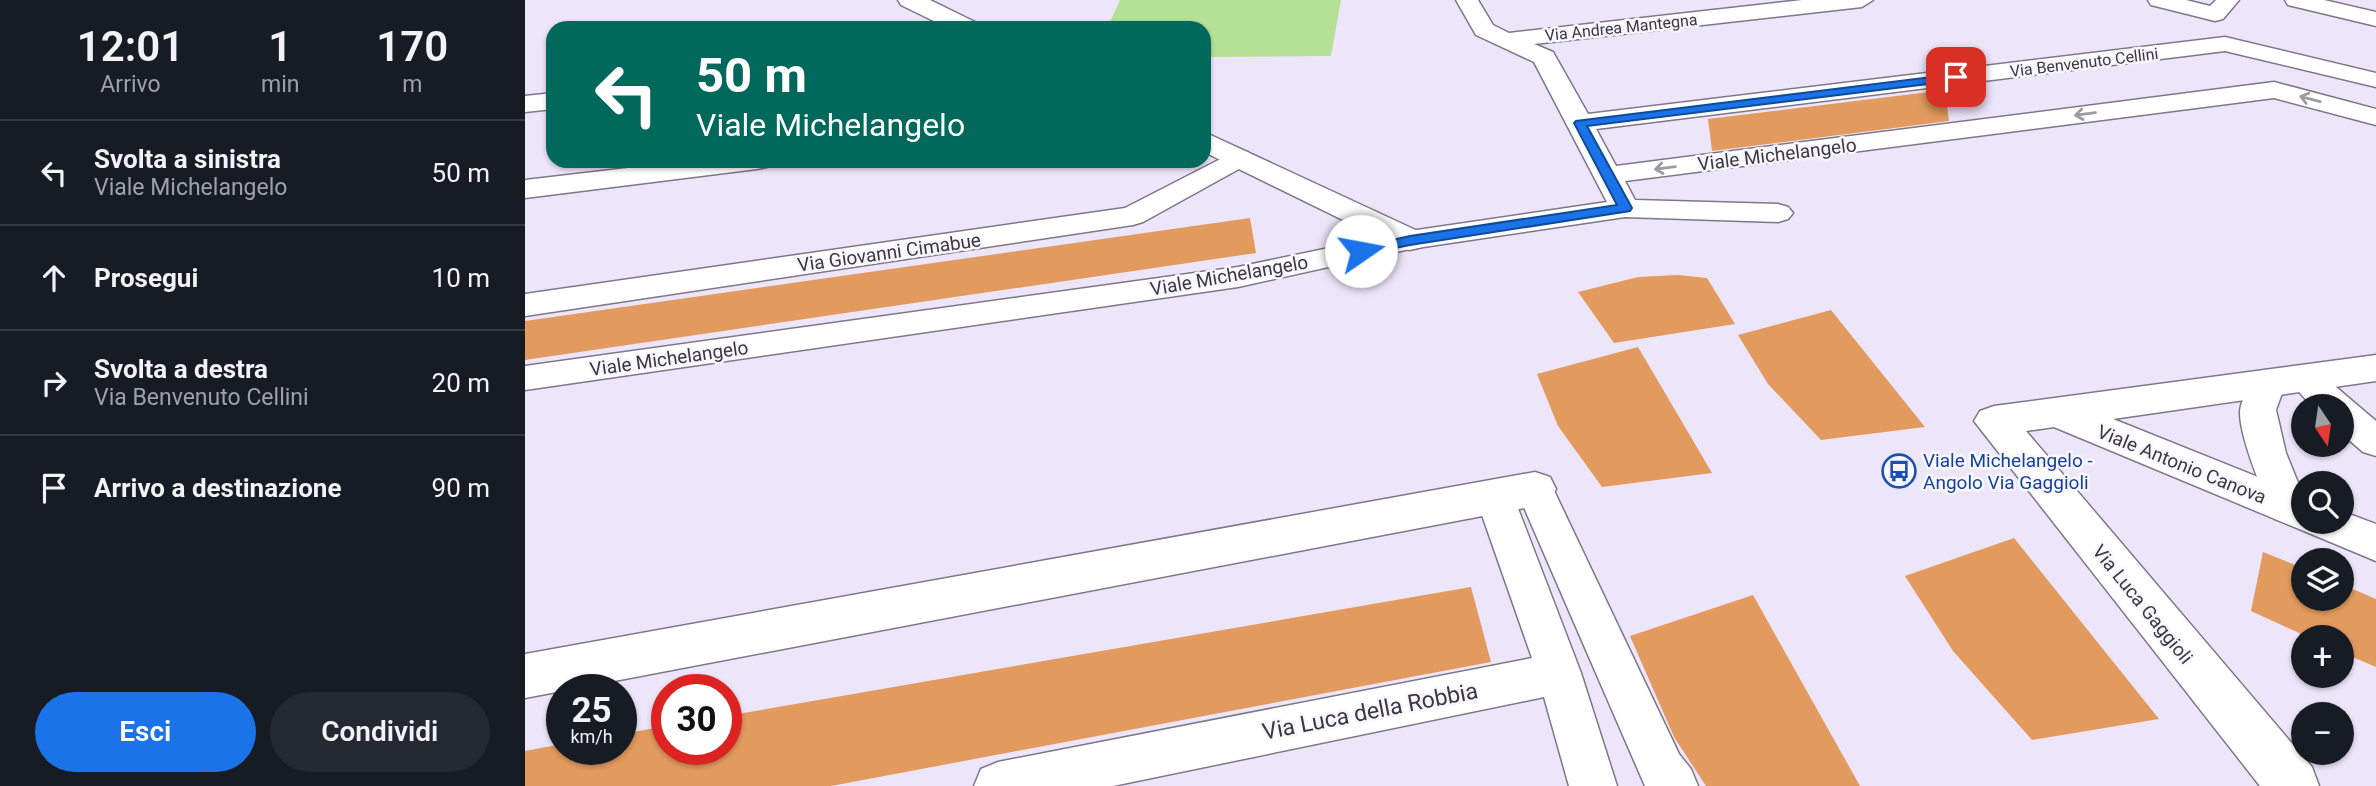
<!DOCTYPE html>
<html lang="it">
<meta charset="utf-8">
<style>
:root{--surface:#171b24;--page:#242831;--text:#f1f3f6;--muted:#9ea1a6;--line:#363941;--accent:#1a73e8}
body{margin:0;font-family:Roboto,sans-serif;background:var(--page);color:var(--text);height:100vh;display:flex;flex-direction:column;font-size:26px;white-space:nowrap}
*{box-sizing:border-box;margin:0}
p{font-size:23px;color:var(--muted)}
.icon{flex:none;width:38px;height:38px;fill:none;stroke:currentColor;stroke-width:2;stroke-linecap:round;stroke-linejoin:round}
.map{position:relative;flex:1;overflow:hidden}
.details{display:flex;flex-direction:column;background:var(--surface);width:525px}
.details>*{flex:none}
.top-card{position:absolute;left:21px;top:21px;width:665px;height:147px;border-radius:21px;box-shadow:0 2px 5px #0004;background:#00695c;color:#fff;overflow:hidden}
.needle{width:46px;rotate:167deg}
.fabs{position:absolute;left:1766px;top:394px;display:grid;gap:14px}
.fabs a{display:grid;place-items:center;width:63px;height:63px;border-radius:50%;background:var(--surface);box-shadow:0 2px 5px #0004;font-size:35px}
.speed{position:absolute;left:21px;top:674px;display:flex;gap:14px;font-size:35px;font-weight:700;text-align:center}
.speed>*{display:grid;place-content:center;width:91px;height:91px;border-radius:50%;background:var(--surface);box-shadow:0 2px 5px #0004;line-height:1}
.speed small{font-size:18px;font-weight:400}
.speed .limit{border:10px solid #d22;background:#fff;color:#111}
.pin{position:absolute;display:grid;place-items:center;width:60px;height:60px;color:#fff;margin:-30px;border-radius:14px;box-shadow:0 4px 10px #0006}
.me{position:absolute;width:77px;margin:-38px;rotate:78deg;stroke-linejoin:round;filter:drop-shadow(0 0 5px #0008)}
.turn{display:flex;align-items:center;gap:24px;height:147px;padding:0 35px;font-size:32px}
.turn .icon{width:91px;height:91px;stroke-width:2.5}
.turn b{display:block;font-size:49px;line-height:60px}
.eta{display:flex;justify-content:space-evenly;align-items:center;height:119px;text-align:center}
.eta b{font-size:42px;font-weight:600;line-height:49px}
.action{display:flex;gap:14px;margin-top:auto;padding:14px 35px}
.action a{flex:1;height:80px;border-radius:42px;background:var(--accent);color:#fff;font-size:28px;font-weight:600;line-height:80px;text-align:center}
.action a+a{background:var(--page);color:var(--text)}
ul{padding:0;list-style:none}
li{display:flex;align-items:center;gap:21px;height:105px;padding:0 35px;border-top:2px solid var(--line)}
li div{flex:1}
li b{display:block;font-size:26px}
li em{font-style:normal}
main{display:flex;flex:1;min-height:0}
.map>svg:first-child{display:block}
.green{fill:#b5e196}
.building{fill:#e29a5e}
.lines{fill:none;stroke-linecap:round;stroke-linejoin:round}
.street-casing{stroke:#7d7788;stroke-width:3}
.secondary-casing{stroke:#7d7788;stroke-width:3}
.street{fill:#fff;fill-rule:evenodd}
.secondary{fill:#fff;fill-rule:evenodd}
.oneway{stroke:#9d9ca0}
.route{fill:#1a73e8;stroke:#114b97;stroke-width:2}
.labels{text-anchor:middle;stroke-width:5;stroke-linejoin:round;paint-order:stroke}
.far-street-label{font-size:16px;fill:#3b3840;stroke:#f8f6fe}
.street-label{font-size:19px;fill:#3b3840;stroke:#f8f6fe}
.transit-label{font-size:19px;fill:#164399;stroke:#f8f6fe;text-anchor:start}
.near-street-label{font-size:23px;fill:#3b3840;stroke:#f8f6fe}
</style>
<main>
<section class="details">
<div class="eta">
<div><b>12:01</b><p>Arrivo</p></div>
<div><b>1</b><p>min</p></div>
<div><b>170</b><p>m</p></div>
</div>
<ul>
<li><svg class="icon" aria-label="left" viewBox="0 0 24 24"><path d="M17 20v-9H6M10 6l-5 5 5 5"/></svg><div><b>Svolta a sinistra</b><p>Viale Michelangelo</p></div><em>50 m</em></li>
<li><svg class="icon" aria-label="ahead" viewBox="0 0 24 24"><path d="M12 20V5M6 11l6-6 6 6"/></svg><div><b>Prosegui</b></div><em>10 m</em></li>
<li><svg class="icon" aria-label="right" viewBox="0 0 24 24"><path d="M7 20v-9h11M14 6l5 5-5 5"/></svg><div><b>Svolta a destra</b><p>Via Benvenuto Cellini</p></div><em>20 m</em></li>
<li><svg class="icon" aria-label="arrive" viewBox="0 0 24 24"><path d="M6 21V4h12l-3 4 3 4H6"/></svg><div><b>Arrivo a destinazione</b></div><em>90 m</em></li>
</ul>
<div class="action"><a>Esci</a><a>Condividi</a></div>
</section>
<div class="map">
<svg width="1851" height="786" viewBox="0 0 1851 786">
<rect width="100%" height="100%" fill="#ede6fa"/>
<!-- green -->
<path class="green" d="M595 0H816L806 56 679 57V28H582Z"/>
<!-- building -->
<path class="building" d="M1420 90 1424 121 1187 151 1183 119Z
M725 218 731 253 0 360V321Z
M1153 275 1182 278 1210 324 1089 343 1053 292 1113 277Z
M1306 310 1400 427 1296 440 1243 384 1213 335Z
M1113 347 1187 473 1077 487 1033 426 1012 374Z
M1489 538 1634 719 1507 740 1428 651 1380 576Z
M1738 552 1778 568V598H1816V584L1851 599V667L1816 652V637H1783L1726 611Z
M946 587 966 662 306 786H0V751L37 744V749H96V734L142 726V749H201V716Z
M1228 595 1335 786H1181L1149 737 1105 636Z"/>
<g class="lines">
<defs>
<path id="street" d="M931 0H953L968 25 984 33 1277 0H1348L1337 7 1009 44 1028 52 1063 114 1700 37 1851 73V87L1700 51 1071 129 1091 166 1749 82 1851 109V125L1749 98 1100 181 1110 200 1253 204 1263 207 1268 213 1263 219 1253 222 1100 217 885 249 713 287 0 390V366L713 267 885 231 1082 202 1009 62 951 35Z
M1623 0H1661L1685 6 1691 0H1714L1698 19 1690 21 1626 5Z
M1760 0H1799L1851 12V26L1763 5Z
M28 93V109L0 112V96Z
M713 150 723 152 727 158 723 164 618 222 608 225 0 316V294L600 208Z
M163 161H246L242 167 232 169 0 198V180Z
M1779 367 1791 370 1851 421V456L1838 452 1816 433V406H1787L1762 379 1767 370Z
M1743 372 1755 376 1760 385 1751 410 1761 453 1778 495V519L1764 524 1750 519C1739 496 1714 436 1715 411 1716 400 1725 385 1731 376Z
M1010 474 1023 478 1154 754 1166 769 1173 786H1120L991 489 997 478Z
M970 483 984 487 989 498 1056 673 1092 786H1044L1019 697 588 786H449L456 769 473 762 1007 658 951 498 956 487Z"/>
<path id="secondary" d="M373 0H405L452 23 456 28H423L376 5Z
M679 132 897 233 902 240 897 247 885 250 873 247 679 152Z
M1851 355V381L1588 419 1778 495V522H1816V511L1851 524V561L1529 427 1501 431 1787 767 1794 786H1735L1449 421 1455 411 1469 406Z
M1010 472 1025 477 1031 489 1025 501 1010 506 0 698V654Z"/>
</defs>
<!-- street casing -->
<use href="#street" class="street-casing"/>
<!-- secondary casing -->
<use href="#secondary" class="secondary-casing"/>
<!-- street -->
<use href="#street" class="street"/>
<!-- secondary -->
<use href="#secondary" class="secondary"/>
</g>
<!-- one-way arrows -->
<defs><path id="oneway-shaft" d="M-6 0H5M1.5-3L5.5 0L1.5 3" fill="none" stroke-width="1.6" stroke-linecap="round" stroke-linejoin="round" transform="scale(1.75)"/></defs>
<g class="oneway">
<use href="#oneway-shaft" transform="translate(1785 99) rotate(-165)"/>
<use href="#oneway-shaft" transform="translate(1560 114) rotate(173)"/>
<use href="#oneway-shaft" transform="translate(1140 168) rotate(173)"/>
</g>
<!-- route -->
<path class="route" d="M1431 74 1437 77 1435 80 1062 126 1107 208 1105 211 885 245 836 255 829 251 831 248 885 236 1092 205 1049 123 1051 121Z"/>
<!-- icons -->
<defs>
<symbol id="bus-ring" viewBox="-11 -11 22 22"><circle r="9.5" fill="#f8f6fe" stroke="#1a4fb4" stroke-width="1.5"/><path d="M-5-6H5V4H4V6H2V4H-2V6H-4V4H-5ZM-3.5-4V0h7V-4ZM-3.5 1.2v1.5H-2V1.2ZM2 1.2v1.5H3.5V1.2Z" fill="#1a4fb4"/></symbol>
</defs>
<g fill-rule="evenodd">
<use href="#bus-ring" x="1355" y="452" width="38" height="38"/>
</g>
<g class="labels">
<!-- far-street labels -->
<g class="far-street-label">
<text transform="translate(1096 27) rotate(-6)" y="6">Via Andrea Mantegna</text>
<text transform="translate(1559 62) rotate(-7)" y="6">Via Benvenuto Cellini</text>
</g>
<!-- street labels -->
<g class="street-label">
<text transform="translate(1252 154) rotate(-7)" y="7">Viale Michelangelo</text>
<text transform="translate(364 252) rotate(-8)" y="7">Via Giovanni Cimabue</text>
<text transform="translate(704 275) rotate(-10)" y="7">Viale Michelangelo</text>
<text transform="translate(144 358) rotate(-8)" y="7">Viale Michelangelo</text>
<text transform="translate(1657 464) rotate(22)" y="7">Viale Antonio Canova</text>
<text transform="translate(1618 604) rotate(51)" y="7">Via Luca Gaggioli</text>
</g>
<!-- transit labels -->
<g class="transit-label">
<text x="1398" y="467">Viale Michelangelo -<tspan x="1398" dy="22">Angolo Via Gaggioli</tspan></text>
</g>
<!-- near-street labels -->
<g class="near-street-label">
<text transform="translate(845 711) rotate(-11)" y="8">Via Luca della Robbia</text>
</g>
</g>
</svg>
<div class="fabs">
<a><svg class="needle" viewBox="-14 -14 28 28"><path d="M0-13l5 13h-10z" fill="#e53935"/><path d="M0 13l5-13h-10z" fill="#9ea1a6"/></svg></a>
<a><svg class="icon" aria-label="search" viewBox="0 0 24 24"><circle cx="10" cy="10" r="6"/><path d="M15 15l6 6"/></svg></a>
<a><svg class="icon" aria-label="layers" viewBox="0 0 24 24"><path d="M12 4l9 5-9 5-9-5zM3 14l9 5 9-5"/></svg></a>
<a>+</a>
<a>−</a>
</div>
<div class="speed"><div>25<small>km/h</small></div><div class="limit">30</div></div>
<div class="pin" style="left:1431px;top:77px;background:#d93025"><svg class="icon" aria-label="arrive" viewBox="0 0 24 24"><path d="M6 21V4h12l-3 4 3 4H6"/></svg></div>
<svg class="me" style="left:836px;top:251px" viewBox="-20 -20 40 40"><circle r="19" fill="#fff"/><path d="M0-13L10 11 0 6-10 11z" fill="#1a73e8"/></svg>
<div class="top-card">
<div class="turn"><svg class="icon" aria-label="left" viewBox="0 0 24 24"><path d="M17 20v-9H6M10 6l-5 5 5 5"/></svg><div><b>50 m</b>Viale Michelangelo</div></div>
</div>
</div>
</main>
